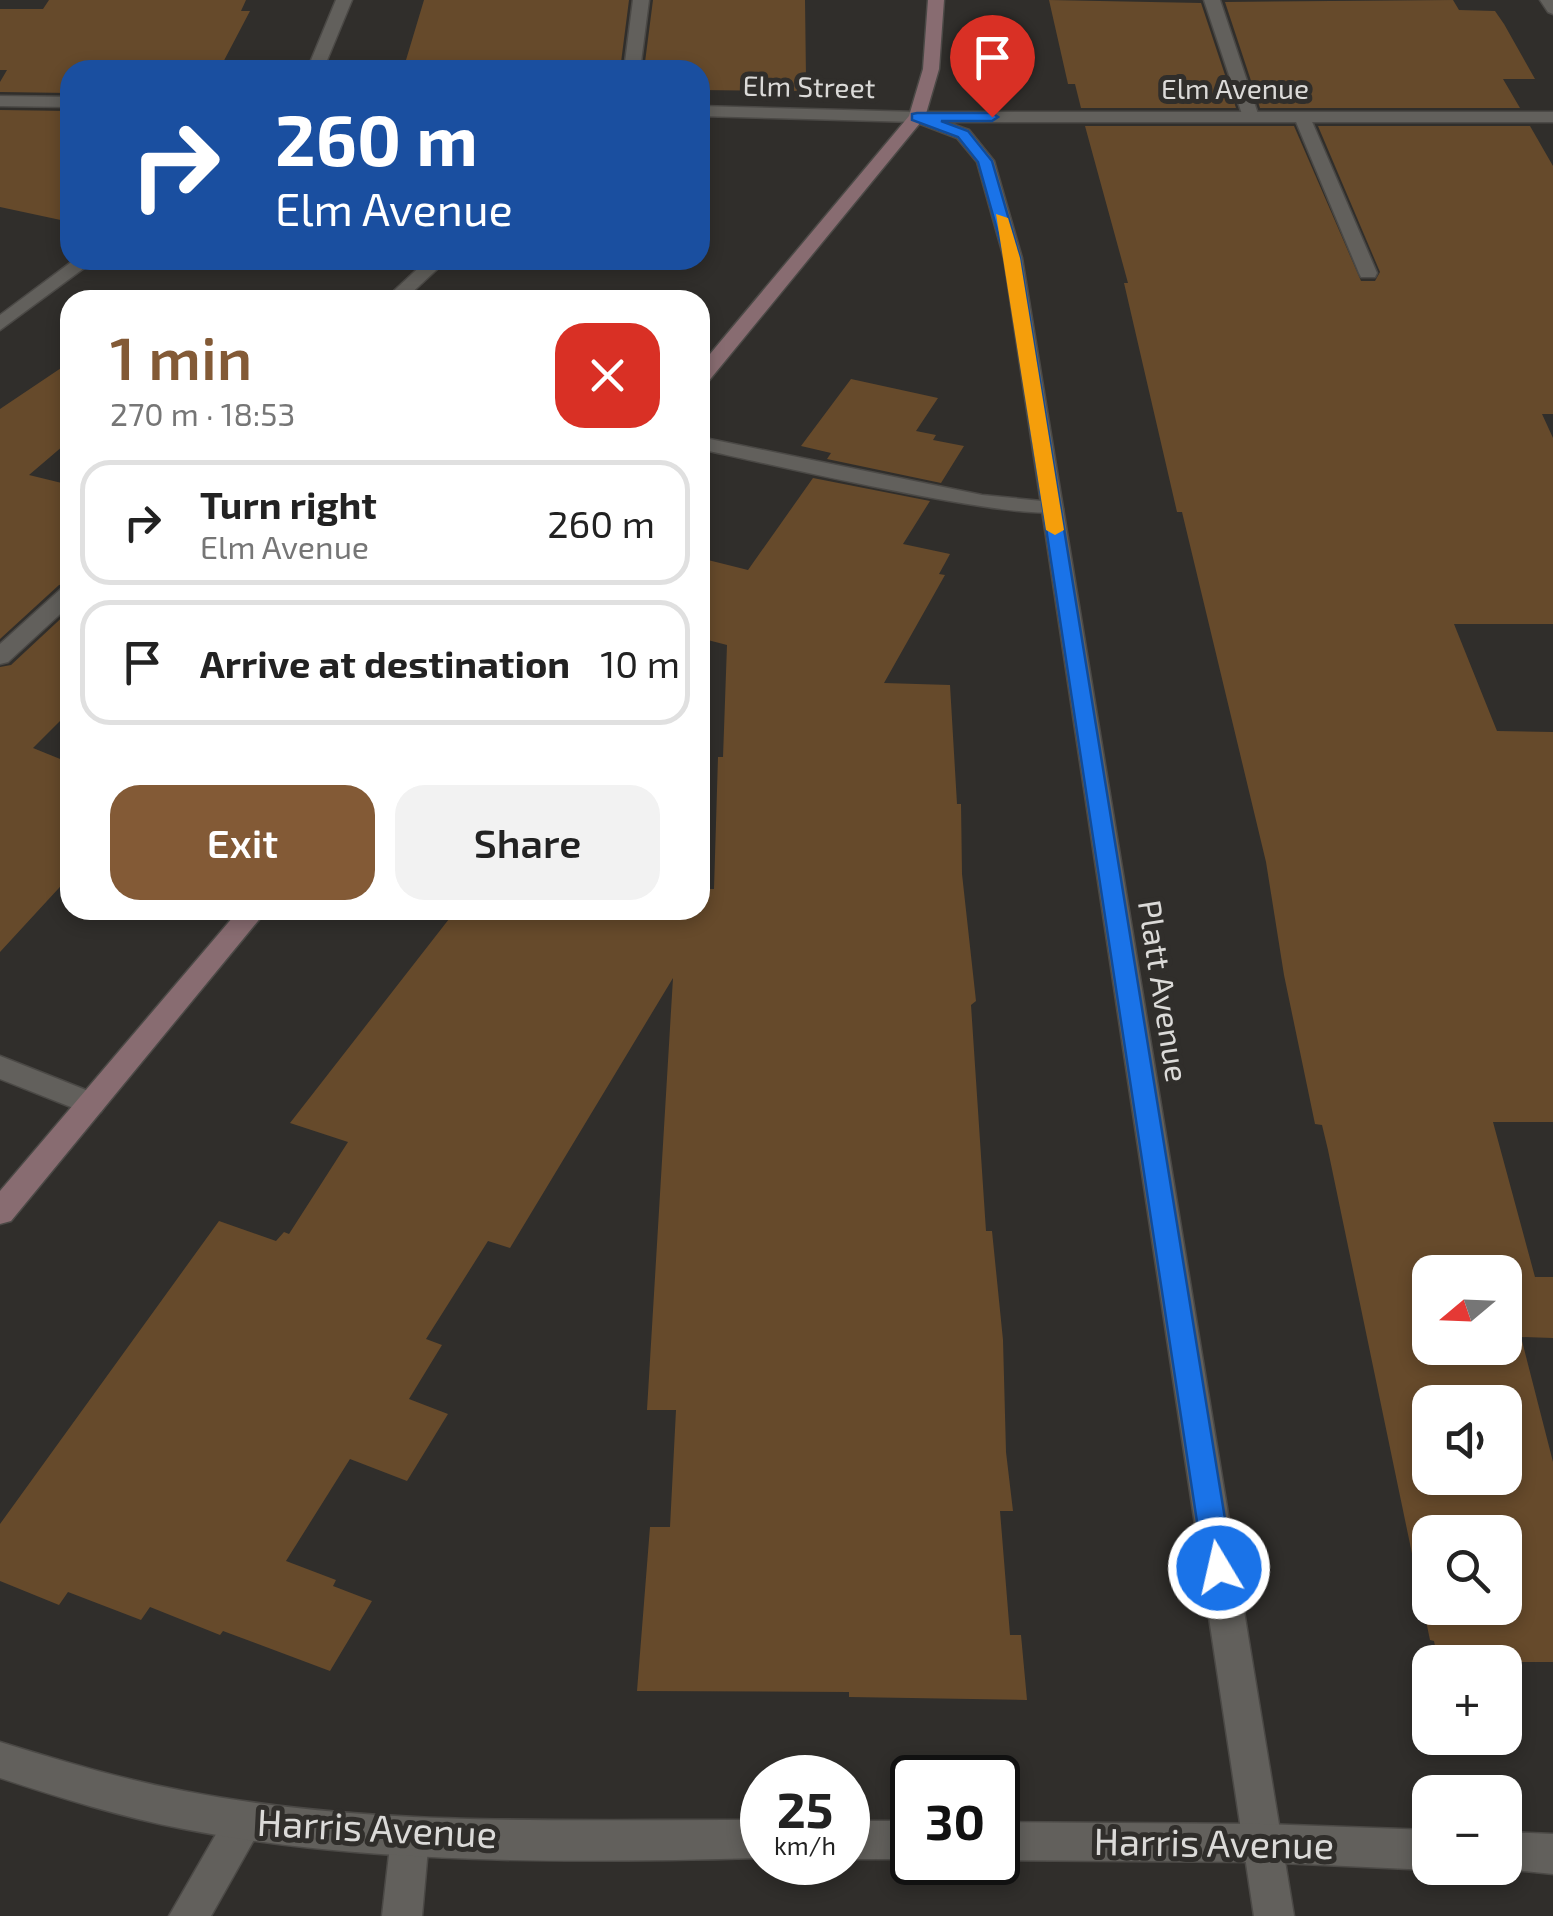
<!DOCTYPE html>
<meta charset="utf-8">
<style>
:root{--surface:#fff;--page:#f2f2f2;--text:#222;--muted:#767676;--line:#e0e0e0;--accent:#835a36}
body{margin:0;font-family:"Exo 2",sans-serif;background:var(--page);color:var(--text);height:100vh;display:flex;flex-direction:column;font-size:38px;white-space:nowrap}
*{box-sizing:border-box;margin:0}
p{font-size:32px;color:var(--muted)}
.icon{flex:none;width:55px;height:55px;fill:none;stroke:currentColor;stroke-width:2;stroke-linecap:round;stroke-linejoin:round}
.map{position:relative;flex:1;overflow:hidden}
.details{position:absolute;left:60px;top:290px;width:650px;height:630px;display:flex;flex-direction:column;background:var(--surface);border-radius:30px;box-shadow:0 5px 15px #0003}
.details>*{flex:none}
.guide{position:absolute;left:60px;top:60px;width:650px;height:210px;border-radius:30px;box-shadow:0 5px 15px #0003;background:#1a4fa0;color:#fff;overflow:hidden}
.needle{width:65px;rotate:251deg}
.controls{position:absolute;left:1412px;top:1255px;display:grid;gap:20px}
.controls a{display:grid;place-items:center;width:110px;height:110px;border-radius:20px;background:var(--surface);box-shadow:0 5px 15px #0003;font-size:50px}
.speed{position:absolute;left:740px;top:1755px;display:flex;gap:20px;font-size:50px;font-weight:700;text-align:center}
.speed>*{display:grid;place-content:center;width:130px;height:130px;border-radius:50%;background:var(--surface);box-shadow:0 5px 15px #0003;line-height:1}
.speed small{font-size:25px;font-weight:400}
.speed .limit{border:5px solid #111;border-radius:15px;background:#fff;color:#111}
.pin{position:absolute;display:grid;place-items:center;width:85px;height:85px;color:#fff;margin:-102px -42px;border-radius:50% 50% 50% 0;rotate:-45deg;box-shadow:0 0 10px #0007}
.pin .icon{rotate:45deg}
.me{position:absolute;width:110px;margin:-55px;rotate:351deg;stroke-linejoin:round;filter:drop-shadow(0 0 8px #0008)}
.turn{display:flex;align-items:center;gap:35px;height:210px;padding:0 50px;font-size:45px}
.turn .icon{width:130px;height:130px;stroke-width:2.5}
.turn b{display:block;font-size:70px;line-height:85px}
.round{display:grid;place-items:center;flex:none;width:105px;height:105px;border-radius:30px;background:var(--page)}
.summary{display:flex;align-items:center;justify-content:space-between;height:170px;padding:0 50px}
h1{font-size:60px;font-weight:600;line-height:75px;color:var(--accent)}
.cta{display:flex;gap:20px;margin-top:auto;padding:20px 50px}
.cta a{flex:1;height:115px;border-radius:30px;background:var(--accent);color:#fff;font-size:40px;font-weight:600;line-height:115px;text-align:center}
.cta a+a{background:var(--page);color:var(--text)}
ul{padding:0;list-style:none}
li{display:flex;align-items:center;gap:30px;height:125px;margin:0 20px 15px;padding:0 30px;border:5px solid var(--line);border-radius:30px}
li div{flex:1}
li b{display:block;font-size:38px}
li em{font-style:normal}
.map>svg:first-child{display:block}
.building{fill:#664a2b;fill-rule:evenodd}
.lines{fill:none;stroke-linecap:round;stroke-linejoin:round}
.service-casing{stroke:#4b4946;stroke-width:3}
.minor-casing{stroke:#4b4946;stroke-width:3}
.tertiary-casing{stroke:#4b4946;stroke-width:3}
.secondary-casing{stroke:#4b4946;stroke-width:3}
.service{fill:#62605c;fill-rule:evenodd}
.minor{fill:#62605c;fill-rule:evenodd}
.tertiary{fill:#62605c;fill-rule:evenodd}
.secondary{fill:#886c71;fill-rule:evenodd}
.route{fill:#1a73e8;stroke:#114b97;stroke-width:2.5}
.slow{fill:#f59e0b}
.labels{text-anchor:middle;stroke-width:10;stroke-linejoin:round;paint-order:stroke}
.far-street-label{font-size:28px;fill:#dbdad8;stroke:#302e2b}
.street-label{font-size:32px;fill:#dbdad8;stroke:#302e2b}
.near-street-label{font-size:38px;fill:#dbdad8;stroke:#302e2b}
</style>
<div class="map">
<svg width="1553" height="1916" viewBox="0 0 1553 1916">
<rect width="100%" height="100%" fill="#302e2b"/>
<!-- building -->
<path class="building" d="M49 0H246L241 11H250L219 70H70V93L0 92V82L7 70H0V9H43Z
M424 0H629L620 70H403Z
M653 0H805L806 78H801V91L700 90V70H644Z
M1049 0 1201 3 1236 108H1081L1075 84H1068Z
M1453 0 1459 10 1495 11 1504 24 1535 79H1503L1520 108H1260L1225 2Z
M0 110 70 111V222L0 207Z
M1085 126H1294L1361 281H1375L1380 272 1318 126H1530L1553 166V414H1542L1553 438V624H1454L1497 731 1553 732V1122H1493L1535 1277H1553V1338L1521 1337 1553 1462V1662H1438L1434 1641 1430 1640 1328 1150 1322 1125 1315 1124 1284 975 1266 862 1182 512H1177L1124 283H1128ZM1430 1272H1505V1348H1430ZM1430 1402H1505V1478H1430ZM1430 1532H1505V1608H1430Z
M70 362V440L29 475 70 485V583L59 585 0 639V409Z
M851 379 938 398 916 431 936 435 933 440 964 446 941 483 827 459 831 453 801 446Z
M813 478 930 501 903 544 950 554 939 574 945 575 884 683 950 685 957 804H961L962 874 976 1001 971 1005 986 1231H992L1003 1340 1006 1452 1013 1511H1000L1010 1635H1021L1027 1700 849 1697V1692L637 1691 650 1527H670L676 1410H647L673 978 510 1248 488 1241 426 1339 442 1345 409 1399 448 1414 407 1481 350 1459 286 1561 336 1580 333 1586 372 1601 330 1671 223 1631 220 1635 150 1607 141 1620 68 1592 59 1605 0 1581V1524L219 1221 276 1241 284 1232 289 1234 348 1142 290 1123 456 910H539L570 920H627L628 910H700V889H714L718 757H723L727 645 700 638V558L748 570Z
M70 610V711L33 748 70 763V876L0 952V667L11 665Z"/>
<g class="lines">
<defs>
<path id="service" d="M633 0H649L640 70H624Z
M1204 0H1220L1259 117 1257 121 1243 117Z
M1296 113 1310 117 1377 273 1375 277H1361L1359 273 1294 117Z
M427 260H447L404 300H384Z
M700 437 982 495 1052 502 1063 509C1043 529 747 459 700 449Z
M70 586V605L8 662 0 664V644L62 588Z
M0 1056 101 1096 106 1104 101 1112 91 1115 0 1079Z
M245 1803 259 1808 264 1822 211 1916H169L231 1808Z"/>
<path id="minor" d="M336 0H352L323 70H307Z
M1540 0H1553V14L1548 12Z
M0 96 70 97V107L0 106Z
M700 106 917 112H1553V122H946L969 130 994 161 1022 258 1294 1916H1254L1004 258 977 162 957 138 915 122 700 116Z
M74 260H95L0 330V315Z
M410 1818 424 1823 429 1837 422 1916H382L391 1837 396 1823Z"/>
<path id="tertiary" d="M0 1742C61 1761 121 1779 184 1791 373 1828 570 1819 762 1820V1858C577 1863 366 1865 184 1829 121 1817 61 1798 0 1778Z
M848 1821H912V1859H848Z
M998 1822 1262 1824 1430 1830V1868H1435L1430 1870 1262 1862 998 1860Z
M1505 1832 1553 1834V1874L1495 1868H1505Z"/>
<path id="secondary" d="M928 0H944L939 69 925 117 707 383 700 385V366L909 116 923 69Z
M239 910H267L11 1221 0 1224V1191Z"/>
</defs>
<!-- service casing -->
<use href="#service" class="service-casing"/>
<!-- minor casing -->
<use href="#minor" class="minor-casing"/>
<!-- tertiary casing -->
<use href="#tertiary" class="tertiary-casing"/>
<!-- secondary casing -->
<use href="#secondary" class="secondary-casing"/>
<!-- service -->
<use href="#service" class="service"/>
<!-- minor -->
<use href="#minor" class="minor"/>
<!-- tertiary -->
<use href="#tertiary" class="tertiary"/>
<!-- secondary -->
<use href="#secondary" class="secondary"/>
</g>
<!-- route -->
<path class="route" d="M917 113H992L998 117 992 121H941L968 131 992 161 1020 258 1233 1568 1229 1578 1219 1582 1208 1578 1204 1568 1005 258 978 162 958 137 912 120V114Z"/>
<!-- slow -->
<path class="slow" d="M996 214 1008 218 1020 258 1064 530 1055 535 1046 530Z"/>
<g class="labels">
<!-- far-street labels -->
<g class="far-street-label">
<text transform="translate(809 87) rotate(1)" y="10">Elm Street</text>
<text x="1235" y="99">Elm Avenue</text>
</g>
<!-- street labels -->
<g class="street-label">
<text transform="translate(1163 991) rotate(81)" y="11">Platt Avenue</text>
</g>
<!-- near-street labels -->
<g class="near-street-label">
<text transform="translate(377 1829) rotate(3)" y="13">Harris Avenue</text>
<text transform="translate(1214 1844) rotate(1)" y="13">Harris Avenue</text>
</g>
</g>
</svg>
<div class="controls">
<a><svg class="needle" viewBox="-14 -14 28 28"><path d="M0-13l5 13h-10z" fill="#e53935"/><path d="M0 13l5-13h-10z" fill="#767676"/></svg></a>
<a><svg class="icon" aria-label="sound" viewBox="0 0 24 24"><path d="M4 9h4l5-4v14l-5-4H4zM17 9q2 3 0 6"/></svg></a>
<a><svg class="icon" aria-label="search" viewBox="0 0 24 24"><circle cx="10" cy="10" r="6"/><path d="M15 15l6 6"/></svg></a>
<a>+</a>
<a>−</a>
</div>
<div class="speed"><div>25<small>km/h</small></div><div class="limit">30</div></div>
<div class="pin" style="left:992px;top:117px;background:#d93025"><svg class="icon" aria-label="arrive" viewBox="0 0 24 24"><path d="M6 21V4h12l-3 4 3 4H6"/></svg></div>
<svg class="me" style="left:1219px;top:1568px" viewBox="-20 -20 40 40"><circle r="17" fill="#1a73e8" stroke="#fff" stroke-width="3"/><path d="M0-11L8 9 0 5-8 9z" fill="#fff"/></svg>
<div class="guide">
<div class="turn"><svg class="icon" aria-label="right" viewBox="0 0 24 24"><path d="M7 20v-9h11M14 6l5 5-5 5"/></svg><div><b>260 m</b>Elm Avenue</div></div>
</div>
<section class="details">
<div class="summary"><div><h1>1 min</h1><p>270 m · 18:53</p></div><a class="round" style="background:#d93025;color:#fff"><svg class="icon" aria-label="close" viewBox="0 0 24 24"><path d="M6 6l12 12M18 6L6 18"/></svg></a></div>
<ul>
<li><svg class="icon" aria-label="right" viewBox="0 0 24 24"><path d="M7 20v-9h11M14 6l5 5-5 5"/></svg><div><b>Turn right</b><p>Elm Avenue</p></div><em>260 m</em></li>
<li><svg class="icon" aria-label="arrive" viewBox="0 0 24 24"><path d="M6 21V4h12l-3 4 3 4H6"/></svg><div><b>Arrive at destination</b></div><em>10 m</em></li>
</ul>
<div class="cta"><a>Exit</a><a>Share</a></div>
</section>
</div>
